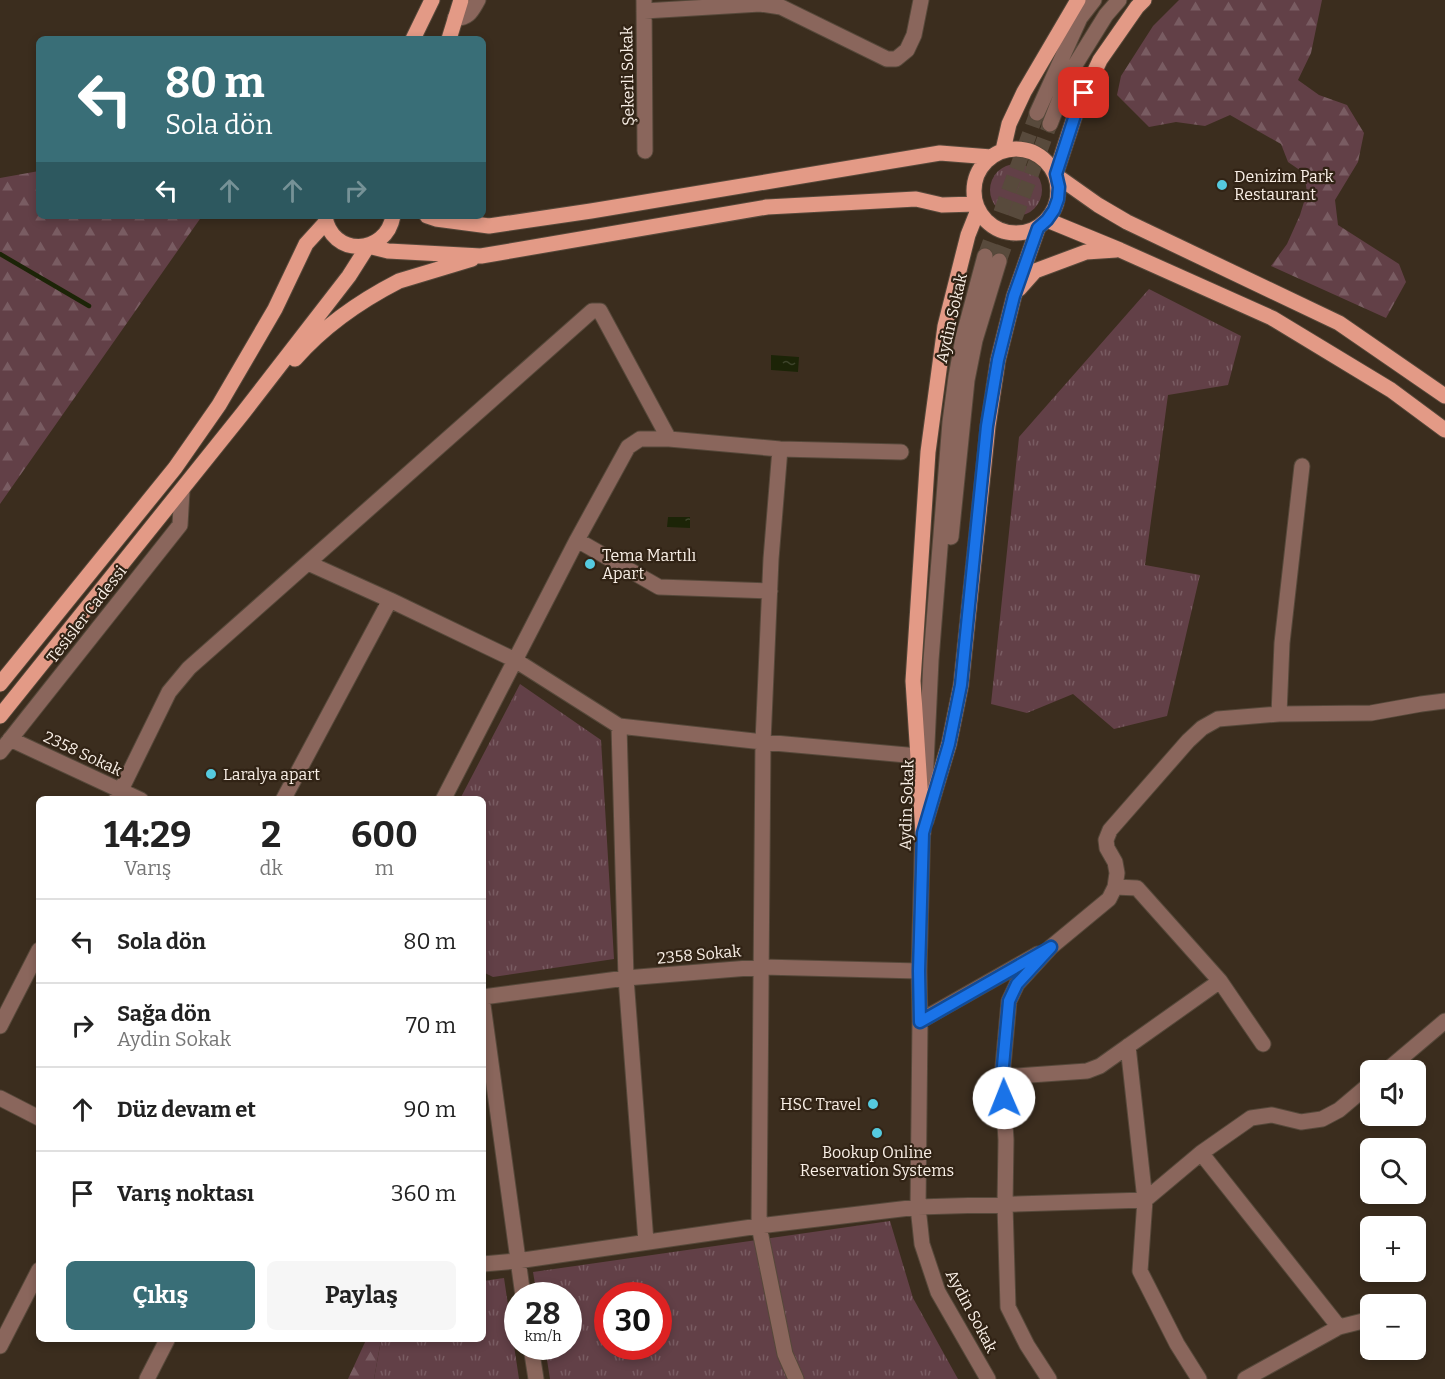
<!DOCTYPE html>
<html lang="tr">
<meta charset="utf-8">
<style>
:root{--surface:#fff;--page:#f6f6f6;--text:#222;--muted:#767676;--line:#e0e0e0;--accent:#396e77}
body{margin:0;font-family:Bitter,serif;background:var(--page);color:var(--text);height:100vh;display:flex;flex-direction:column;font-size:22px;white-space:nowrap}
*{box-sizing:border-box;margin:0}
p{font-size:20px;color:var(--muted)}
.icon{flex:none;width:33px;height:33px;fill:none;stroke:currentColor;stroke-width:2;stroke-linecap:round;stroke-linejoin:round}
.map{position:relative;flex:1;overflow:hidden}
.sheet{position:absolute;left:36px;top:796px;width:450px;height:546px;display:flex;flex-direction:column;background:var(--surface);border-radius:9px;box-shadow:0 3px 9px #0003}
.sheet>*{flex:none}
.hud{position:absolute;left:36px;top:36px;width:450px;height:183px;border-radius:9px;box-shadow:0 3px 9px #0003;background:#396e77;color:#fff;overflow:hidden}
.buttons{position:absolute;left:1360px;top:1060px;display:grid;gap:12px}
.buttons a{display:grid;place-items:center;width:66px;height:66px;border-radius:9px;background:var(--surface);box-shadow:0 3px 9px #0003;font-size:30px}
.speed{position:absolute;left:504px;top:1282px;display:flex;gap:12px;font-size:30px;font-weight:700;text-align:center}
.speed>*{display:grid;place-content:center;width:78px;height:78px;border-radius:50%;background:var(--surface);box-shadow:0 3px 9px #0003;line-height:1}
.speed small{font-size:15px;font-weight:400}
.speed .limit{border:9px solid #d22;background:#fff;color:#111}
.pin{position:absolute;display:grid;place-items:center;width:51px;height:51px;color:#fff;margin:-26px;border-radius:12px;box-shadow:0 3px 9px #0006}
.me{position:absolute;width:66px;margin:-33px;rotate:359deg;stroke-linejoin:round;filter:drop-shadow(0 0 4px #0008)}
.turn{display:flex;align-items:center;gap:21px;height:126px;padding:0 30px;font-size:27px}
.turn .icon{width:78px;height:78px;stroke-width:2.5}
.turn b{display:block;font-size:42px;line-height:51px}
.lanes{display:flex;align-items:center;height:57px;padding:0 30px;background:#0003;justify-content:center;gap:30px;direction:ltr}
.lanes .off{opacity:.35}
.eta{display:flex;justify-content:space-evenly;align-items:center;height:102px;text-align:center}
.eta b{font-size:36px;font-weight:700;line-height:42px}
.action{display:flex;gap:12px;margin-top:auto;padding:12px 30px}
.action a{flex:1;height:69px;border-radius:9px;background:var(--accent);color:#fff;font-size:24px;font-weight:700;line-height:69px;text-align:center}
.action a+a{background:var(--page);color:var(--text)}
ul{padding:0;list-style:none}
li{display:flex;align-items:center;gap:18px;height:84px;padding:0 30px;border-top:2px solid var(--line)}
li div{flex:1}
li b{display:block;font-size:22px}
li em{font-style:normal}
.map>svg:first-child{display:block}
.grass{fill:url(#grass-tufts);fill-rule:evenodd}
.forest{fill:url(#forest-firs)}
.water{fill:url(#water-ripples)}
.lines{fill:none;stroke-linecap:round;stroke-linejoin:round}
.stream{stroke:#1c2407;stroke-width:4.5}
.minor-tunnel{stroke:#584a3c;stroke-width:15;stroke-dasharray:15 8;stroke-linecap:butt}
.minor-casing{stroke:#56483a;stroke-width:17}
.major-casing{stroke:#56483a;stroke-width:17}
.minor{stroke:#8a665c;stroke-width:15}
.major{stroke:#e39a86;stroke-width:15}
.route-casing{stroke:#114b97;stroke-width:15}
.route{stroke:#1a73e8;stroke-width:10}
.poi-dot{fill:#55cadf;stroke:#312315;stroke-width:2}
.labels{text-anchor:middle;stroke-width:4.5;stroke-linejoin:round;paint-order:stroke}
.street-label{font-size:16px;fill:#f9efe6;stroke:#312315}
.poi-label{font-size:16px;fill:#f9efe6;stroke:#312315;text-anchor:start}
</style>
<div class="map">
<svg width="1445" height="1379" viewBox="0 0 1445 1379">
<defs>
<pattern id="grass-tufts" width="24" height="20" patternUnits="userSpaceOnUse" patternTransform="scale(1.5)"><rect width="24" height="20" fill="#624047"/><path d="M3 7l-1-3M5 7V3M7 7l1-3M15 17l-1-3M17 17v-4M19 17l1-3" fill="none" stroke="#795c62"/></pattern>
<pattern id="forest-firs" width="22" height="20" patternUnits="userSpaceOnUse" patternTransform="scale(1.5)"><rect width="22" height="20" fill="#624047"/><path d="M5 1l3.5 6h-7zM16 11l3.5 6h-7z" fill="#795c62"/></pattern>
<pattern id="water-ripples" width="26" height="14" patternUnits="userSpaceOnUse" patternTransform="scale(1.5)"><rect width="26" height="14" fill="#1c2407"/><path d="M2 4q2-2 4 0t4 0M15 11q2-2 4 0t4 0" fill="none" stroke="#3e442b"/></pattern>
</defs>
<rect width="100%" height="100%" fill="#3b2d1e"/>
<!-- grass -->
<path class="grass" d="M990 190a26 26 0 1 1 52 0a26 26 0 1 1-52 0Z
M1149 289 1241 336 1228 385 1168 395 1145 565 1200 575 1167 716 1114 729 1073 694 1027 713 991 704 1019 437Z
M520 684 601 740 614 959 493 977 483 972V800L460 799Z
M890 1221 913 1298 958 1379H550L545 1347H568V1296H537L533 1272ZM608 1296H658V1347H608Z
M504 1278 519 1379H374L381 1340H483V1281Z"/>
<!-- forest -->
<path class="forest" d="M1179 0H1322L1311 53 1298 80 1319 95 1347 105 1364 133 1358 162 1335 200 1338 225 1399 264 1406 282 1386 318 1271 266 1287 244 1300 215 1307 192 1304 173 1288 162 1281 144 1230 115 1205 126 1176 122 1149 127 1117 95 1121 76 1153 26Z
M39 171V216H202L0 504V178Z
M366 1340H381L374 1379H348Z"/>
<!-- water -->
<path class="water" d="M771 355 799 357 798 372 771 370Z
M668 517H690V528L667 527Z"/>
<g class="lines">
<!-- stream -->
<path class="stream" d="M0 254 89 306"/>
<!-- minor-tunnel -->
<path class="minor-tunnel" d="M985 256 1037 113
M999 261 1050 124"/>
<defs>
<path id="minor" d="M644 0 645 151
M644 11 760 4 781 7 887 59H896L907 50 914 35 921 0
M455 18C469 19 472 10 478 0
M1037 113 1080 18 1094 0
M1050 124 1070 73 1106 15 1119 0
M780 449 771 559 763 742 759 1226 785 1354 796 1379
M951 537 967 380 975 340 999 261
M577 540 659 587 770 591
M308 563 390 600 515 660 619 726 763 742 918 756
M1279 714 1282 643 1302 466
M619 726 626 978 646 1242
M10 739 141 800
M0 752 180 525 182 491
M925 785 931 660 950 422 956 377 963 338 985 256
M116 800 169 692 189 668 592 311H600L669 439
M283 800 390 600
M443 800 577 540 628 447 640 439H669L780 449 901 452
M923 821 919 971 920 1021 918 1207 922 1244 938 1292 988 1379
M1115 887 1137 888 1220 981 1263 1044
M483 997 626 978 761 967 919 971
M483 1005 523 1296
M920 1021 1038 954
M0 1026 39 950
M1128 1046 1145 1200 1140 1271 1177 1344 1199 1379
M1386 1071 1445 1021
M1002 1077 1087 1071 1100 1066 1220 981
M0 1098 39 1118
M1201 1153 1339 1327
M483 1264 517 1261 759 1226 918 1207 1145 1200 1201 1153 1251 1118 1272 1115 1301 1122 1322 1119 1339 1110 1371 1083
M0 1346 39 1270
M531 1347 536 1379
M147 1379 167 1340
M1049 1379 1027 1345 1008 1307 1005 1205 1006 1140 1002 1077 1009 1001 1017 984 1051 947 1109 899 1115 887 1117 873 1115 862 1107 848 1106 840 1110 830 1188 741 1202 728 1218 719 1279 714 1371 713 1421 704 1445 701
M1245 1379 1339 1327 1371 1319"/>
<path id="major" d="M413 39 432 0
M449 39 461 0
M974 191a42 42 0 1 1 84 0a42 42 0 1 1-84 0Z
M1003 150 1009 124 1024 92 1078 0
M1056 173 1077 109 1100 60 1137 7 1144 0
M1057 176 1098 205 1127 222 1339 323 1445 396
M325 216C331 257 386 256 393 216
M427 216 436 219 489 226 591 211 940 153 991 157
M1047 220 1120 250 1272 318 1391 390 1445 430
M368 246 388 251 481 256 767 207 916 199 942 205 976 204
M1019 289 1035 271 1086 252 1116 250
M295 359C323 327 360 301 399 281L472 259
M0 684 175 468 219 405 275 309 306 244 326 222
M0 716 243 413 349 276 368 246
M926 821 949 744 961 685 988 426 998 360 1014 296 1038 228
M923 833 913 681 928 452 945 326 968 235 978 210"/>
</defs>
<!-- minor casing -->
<use href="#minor" class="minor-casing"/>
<!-- major casing -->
<use href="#major" class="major-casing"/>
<!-- minor -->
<use href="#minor" class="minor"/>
<!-- major -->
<use href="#major" class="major"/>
</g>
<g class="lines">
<defs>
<path id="route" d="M1004 1098 1002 1077 1009 1001 1017 984 1051 947 920 1022 919 971 923 833 949 744 961 685 987 426 998 360 1014 296 1038 228 1047 220 1054 210 1058 199 1059 187 1056 174 1077 109 1084 93"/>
</defs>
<!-- route casing -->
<use href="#route" class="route-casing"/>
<!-- route -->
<use href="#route" class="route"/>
</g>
<!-- markers -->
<g class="poi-dot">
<circle cx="1222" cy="185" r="6"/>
<circle cx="590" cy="564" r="6"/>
<circle cx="211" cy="774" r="6"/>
<circle cx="873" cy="1104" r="6"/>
<circle cx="877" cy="1133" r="6"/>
</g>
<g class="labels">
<!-- street labels -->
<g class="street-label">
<text transform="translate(627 76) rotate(-91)" y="6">Şekerli Sokak</text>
<text transform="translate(951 318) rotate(-77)" y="6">Aydin Sokak</text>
<text transform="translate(86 614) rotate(-52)" y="6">Tesisler Cadessi</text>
<text transform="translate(83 753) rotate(25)" y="6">2358 Sokak</text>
<text transform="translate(906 805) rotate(-88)" y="6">Aydin Sokak</text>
<text transform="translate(699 954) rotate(-5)" y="6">2358 Sokak</text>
<text transform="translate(972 1311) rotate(62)" y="6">Aydin Sokak</text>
</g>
<!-- poi labels -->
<g class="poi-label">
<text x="1234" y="182">Denizim Park<tspan x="1234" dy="18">Restaurant</tspan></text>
<text x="602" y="561">Tema Martılı<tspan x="602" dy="18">Apart</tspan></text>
<text x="223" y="780">Laralya apart</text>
<text x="861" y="1110" text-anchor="end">HSC Travel</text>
<text x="877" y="1158" text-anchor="middle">Bookup Online<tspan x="877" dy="18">Reservation Systems</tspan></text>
</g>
</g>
</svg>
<div class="buttons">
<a><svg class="icon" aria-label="sound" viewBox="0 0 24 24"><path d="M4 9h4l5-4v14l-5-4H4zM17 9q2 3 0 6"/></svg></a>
<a><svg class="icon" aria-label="search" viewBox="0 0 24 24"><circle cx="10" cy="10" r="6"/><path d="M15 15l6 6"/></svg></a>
<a>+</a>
<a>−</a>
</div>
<div class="speed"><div>28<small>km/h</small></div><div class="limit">30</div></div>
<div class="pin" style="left:1084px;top:93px;background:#d93025"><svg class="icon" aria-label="arrive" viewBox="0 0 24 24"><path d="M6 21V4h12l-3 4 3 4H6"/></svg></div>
<svg class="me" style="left:1004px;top:1098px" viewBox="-20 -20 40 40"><circle r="19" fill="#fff"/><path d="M0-13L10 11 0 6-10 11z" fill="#1a73e8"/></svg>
<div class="hud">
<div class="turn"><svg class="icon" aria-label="left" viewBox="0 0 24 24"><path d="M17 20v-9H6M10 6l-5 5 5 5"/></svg><div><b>80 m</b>Sola dön</div></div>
<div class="lanes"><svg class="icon" aria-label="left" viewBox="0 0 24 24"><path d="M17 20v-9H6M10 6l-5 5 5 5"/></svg><svg class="icon off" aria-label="ahead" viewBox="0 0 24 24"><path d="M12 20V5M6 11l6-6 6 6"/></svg><svg class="icon off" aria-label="ahead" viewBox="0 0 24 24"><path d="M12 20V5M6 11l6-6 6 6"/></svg><svg class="icon off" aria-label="right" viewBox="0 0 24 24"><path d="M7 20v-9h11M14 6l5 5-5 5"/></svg></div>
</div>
<section class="sheet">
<div class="eta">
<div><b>14:29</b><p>Varış</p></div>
<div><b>2</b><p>dk</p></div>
<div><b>600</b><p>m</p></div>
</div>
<ul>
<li><svg class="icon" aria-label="left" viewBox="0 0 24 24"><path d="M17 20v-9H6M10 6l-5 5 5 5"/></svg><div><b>Sola dön</b></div><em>80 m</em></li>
<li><svg class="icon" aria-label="right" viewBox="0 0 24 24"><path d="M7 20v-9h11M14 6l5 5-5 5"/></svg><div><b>Sağa dön</b><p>Aydin Sokak</p></div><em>70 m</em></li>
<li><svg class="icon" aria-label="ahead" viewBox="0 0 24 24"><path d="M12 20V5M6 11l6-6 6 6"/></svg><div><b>Düz devam et</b></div><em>90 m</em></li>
<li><svg class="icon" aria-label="arrive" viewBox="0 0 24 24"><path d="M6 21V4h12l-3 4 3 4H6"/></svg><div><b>Varış noktası</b></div><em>360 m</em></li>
</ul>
<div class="action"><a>Çıkış</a><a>Paylaş</a></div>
</section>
</div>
